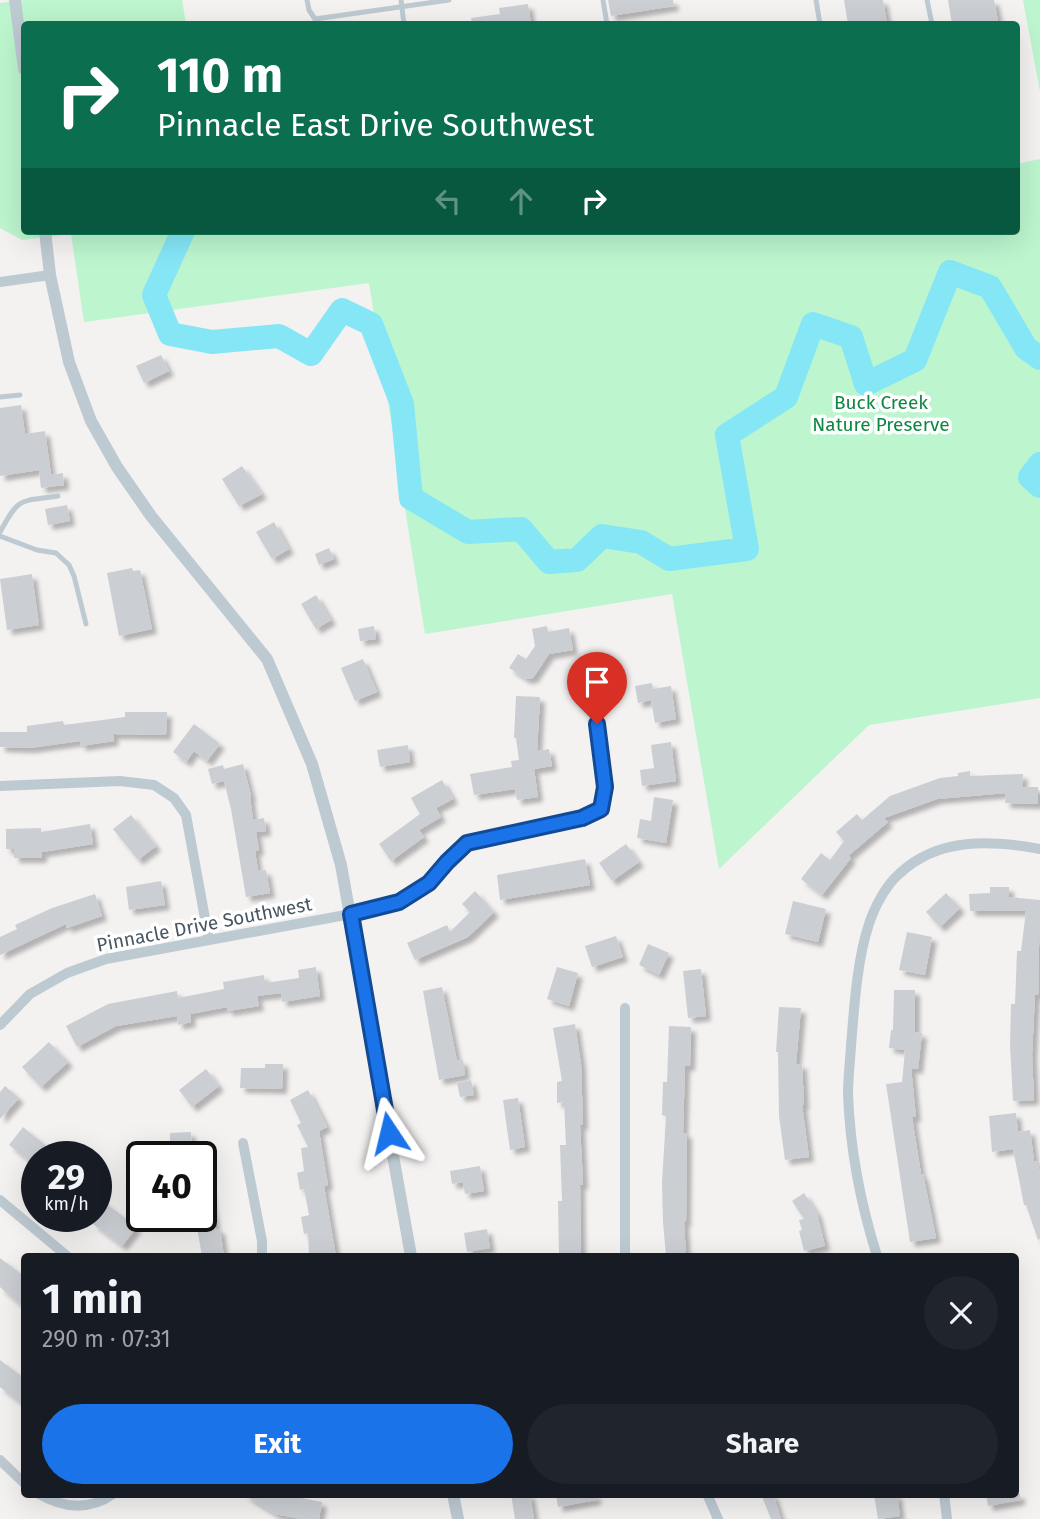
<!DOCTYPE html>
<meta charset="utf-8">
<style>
:root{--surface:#171b24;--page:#20242c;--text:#f1f3f6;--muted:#9ea1a6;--accent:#1a73e8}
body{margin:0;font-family:"Fira Sans",sans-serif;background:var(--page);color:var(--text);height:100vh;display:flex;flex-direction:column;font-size:26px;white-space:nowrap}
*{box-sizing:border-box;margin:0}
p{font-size:23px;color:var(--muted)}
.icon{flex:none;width:38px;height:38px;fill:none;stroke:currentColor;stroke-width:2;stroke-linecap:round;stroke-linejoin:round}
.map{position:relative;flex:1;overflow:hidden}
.drawer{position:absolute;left:21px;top:1253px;width:998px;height:245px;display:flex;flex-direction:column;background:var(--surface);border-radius:7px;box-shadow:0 7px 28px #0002}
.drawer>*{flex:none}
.top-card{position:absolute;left:21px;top:21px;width:999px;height:214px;border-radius:7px;box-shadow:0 7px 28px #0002;background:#0b6e4f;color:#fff;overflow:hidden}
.speed{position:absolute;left:21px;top:1141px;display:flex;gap:14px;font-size:35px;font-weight:700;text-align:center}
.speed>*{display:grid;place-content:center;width:91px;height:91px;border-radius:50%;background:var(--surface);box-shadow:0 7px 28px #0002;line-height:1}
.speed small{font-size:18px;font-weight:400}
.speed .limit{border:4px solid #111;border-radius:10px;background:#fff;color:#111}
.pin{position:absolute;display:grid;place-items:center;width:60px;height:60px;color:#fff;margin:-72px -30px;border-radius:50% 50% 50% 0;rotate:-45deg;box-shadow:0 0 7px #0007}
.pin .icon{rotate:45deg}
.me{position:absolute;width:77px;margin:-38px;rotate:350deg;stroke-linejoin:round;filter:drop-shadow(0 0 5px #0008)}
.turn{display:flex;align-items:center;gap:24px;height:147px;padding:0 21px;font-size:32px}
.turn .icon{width:91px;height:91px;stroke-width:2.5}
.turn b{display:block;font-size:49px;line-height:60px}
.lanes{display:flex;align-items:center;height:66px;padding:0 21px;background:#0003;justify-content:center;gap:35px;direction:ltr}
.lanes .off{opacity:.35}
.round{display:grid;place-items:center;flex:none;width:74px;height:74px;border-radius:37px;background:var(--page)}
.head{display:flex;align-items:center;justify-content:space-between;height:119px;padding:0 21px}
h1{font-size:42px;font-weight:700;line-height:52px}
.button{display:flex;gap:14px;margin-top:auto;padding:14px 21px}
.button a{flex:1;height:80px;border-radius:42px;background:var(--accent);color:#fff;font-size:28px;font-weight:700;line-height:80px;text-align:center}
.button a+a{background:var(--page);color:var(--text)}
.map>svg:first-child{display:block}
.green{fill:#bcf5ce}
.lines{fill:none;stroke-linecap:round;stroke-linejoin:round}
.river{stroke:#85e6f6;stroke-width:24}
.building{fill:#cbcfd4;filter:url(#shadow)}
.service{stroke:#becad2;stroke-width:5}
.minor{stroke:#becad2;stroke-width:10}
.tertiary{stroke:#becad2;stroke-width:12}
.route-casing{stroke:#114b97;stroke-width:18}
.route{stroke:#1a73e8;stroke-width:12}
.labels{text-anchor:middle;stroke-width:7;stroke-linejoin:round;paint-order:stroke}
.park-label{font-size:19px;fill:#0d8742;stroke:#fff}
.street-label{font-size:19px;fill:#475661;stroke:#fff}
</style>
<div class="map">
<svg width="1040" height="1519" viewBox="0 0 1040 1519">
<defs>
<filter id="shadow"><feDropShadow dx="5" dy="5" stdDeviation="2" flood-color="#0004"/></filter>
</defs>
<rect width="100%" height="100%" fill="#f4f1f1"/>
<!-- green -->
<path class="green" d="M25 0H182L186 24H24V231H1017V164L1040 159V698L869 725 719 869 672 594 425 634 369 283 84 322 71 234 22 240 0 228V3Z
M1023 0H1040V92Z"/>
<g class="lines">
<!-- river -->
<path class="river" d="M183 231 154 295 170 334 212 342 279 336 311 354 342 310 371 324 402 404 411 498 468 532 521 529 549 562 577 560 602 536 641 542 669 559 747 549 727 435 786 397 813 324 851 337 866 384 915 360 950 272 990 287 1026 348 1040 358
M1040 464 1030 477 1040 486"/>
</g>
<!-- building -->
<path class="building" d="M608 0H673L674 6 611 16Z
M844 0H883L887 24H848Z
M948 0H994L998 21 974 24H952Z
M528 4 531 24H472L471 18 500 14 499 8Z
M161 355 169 371 144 383 136 366Z
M21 405 25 434 45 431 51 475 63 473 64 485 41 488 39 470 0 476V408Z
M242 466 262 494 239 506 222 479Z
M67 505 70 521 48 525 45 509Z
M274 522 289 549 272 559 256 532Z
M329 548 334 559 319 565 315 554Z
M132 568 133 571 140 570 152 629 119 636 107 573Z
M32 574 39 625 7 630 0 579Z
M316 595 331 620 316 629 301 604Z
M374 626 376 639 360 641 358 629Z
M547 626 548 632 569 628 573 650 549 654 533 678 526 679 509 668 518 654 526 659 535 646 532 629Z
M363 659 377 692 355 701 341 668Z
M652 683 653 689 671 686 676 719 655 723 651 700 638 703 635 686Z
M516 696 540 697 537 751 549 749 552 766 534 769 538 797 517 800 515 789 474 795 470 774 512 767 511 761 519 760 516 738H514Z
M125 712H167L166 735 113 734 114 741 81 746 80 741 30 748 0 747V732H27V726L63 721 64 725 125 717Z
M194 724 220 744 207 761 194 751 186 762 173 752Z
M671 742 676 781 642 786 640 770 654 768 651 745Z
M408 745 410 762 380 767 377 750Z
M243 764 251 796 250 797 253 820 264 818 266 831 256 832 259 850 255 851 258 871 266 870 270 893 246 897 231 809 224 781 212 784 208 769 223 765 224 769Z
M970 771V776L1023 774 1022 787H1038V804L1005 803 1006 793 937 799 884 818 888 822 848 856 851 858 822 895 801 879 821 853 830 860 844 841 836 832 857 814 862 820 890 796 940 778 958 776V773Z
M442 780 453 799 436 808 441 817 419 830 424 837 391 861 379 844 420 814 411 798Z
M654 797 673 800 666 843 637 838 640 819 651 821Z
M131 815 156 846 138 860 113 829Z
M90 824 93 844 42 852V858H14V849H6V829L41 828V832Z
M626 844 639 862 612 881 599 863Z
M585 859 590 885 500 900 497 875Z
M161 881 165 905 129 910 126 887Z
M990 887H1009V897L1040 900 1038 995H1035L1032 1055 1034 1100 1013 1101 1010 1045 1011 1004H1015L1017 951H1021L1026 911H970L969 894 990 893Z
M475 891 494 912 468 937 415 960 407 943 447 925 450 932 470 912 462 904Z
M946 893 960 908 940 927 926 912Z
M95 894 102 916 67 928 66 924 0 955V937L17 929 15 925 52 908Z
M793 901 826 909 818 942 785 934Z
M907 932 932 937 925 975 899 970Z
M616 936 623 957 592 967 585 946Z
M648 944 669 953 659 975 639 965Z
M316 967 320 996 282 1002 281 993 257 996 259 1006 228 1011 227 1007 190 1014 191 1022 178 1025 177 1016 116 1026 77 1047 66 1026 108 1004 177 991 178 998 224 989 223 982 264 975 265 983 299 978 298 970Z
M557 967 578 973 569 1006 547 999Z
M701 969 706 1016 688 1018 683 971Z
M442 987 457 1061 463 1060 465 1075 439 1080 423 991Z
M894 990H915V1032L922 1033 918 1069 911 1068 916 1117H912L921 1174H923L936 1238 910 1242 886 1084 902 1082 905 1050 889 1048 891 1030H893Z
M779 1007 801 1008 796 1064H802L804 1105H802L809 1157 785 1160 779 1116 778 1052H776Z
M575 1024 581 1064 583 1125H580L583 1184 580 1185 581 1256H559L558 1201H562L560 1145H566L564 1102 557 1103V1082L562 1081 553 1028Z
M669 1026 691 1027 690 1066H685L683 1133H687L686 1222H684L686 1256H666L663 1222 662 1182 666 1116 662 1115 663 1082H667Z
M49 1042 68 1062 41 1087 22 1067Z
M265 1064H283L282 1089 240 1088 241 1068H265Z
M206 1069 219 1086 192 1107 179 1090Z
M471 1080 474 1095 460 1097 457 1083Z
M5 1086 19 1098 0 1119V1092Z
M308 1090 327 1127 319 1131 328 1185 324 1186 336 1256H309L308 1233 304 1234 301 1217 309 1215 304 1189 300 1190 297 1173 304 1171 301 1148 308 1147 297 1125 301 1123 290 1100Z
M518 1098 525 1147 510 1150 503 1100Z
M1016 1113 1018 1132 1030 1130 1034 1161H1036L1040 1172V1239L1038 1240 1026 1205H1024L1013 1149 992 1152 989 1116Z
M23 1127 60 1157H37V1167L9 1145Z
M191 1132 192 1157H170V1133Z
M480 1166 484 1191 465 1194 463 1182 452 1184 450 1171Z
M201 1172H207L216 1229H220L224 1256H202L195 1216H201Z
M804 1193 817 1213 825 1246 804 1251 799 1231 802 1230 799 1220 804 1219 792 1201Z
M96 1196 137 1227 122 1246 93 1224 96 1219Z
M487 1229 490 1248 467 1252 464 1233Z
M0 1258 24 1276V1308L0 1287Z
M0 1360 24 1378V1405L0 1387Z
M243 1494H281L322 1502 319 1519H302L275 1514Z
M511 1494H530L534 1519H515Z
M556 1494H596V1500L558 1507Z
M761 1494H773L781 1519H771Z
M874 1494H897L900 1516 878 1519Z
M986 1494H1020V1500L988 1506Z"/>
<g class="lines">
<!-- service -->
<path class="service" d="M307 0 309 10 315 19 449 0
M401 0 404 24
M603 0 607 24
M816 0 820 24
M927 0 932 24
M0 397 20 395
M0 532C20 496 18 502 58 496
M0 536 37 550 56 553 69 565 74 576 86 624"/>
<!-- minor -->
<path class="minor" d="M0 282 50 275
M0 786 120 781 154 785 174 798 186 815 209 940
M625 1008V1256
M0 1025 30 994 67 973 106 959 351 914 399 902 430 883 447 862 467 843 593 814 601 809 605 787 597 724
M243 1143 262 1241V1256
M0 1200 67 1256
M877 1256C861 1205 850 1148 848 1094 848 1078 850 1062 851 1046 854 1009 857 959 869 924 874 908 886 885 899 874 938 837 991 840 1040 849
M0 1460 24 1483
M39 1494C63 1508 89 1511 113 1494
M707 1494 718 1519
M944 1494 947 1519"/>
<!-- tertiary -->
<path class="tertiary" d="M15 0 24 69
M45 231 50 275 69 362 91 421 117 467 151 516 267 659 312 764 341 865 411 1256
M453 1494 458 1519"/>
</g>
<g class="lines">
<defs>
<path id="route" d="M389 1133 351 914 399 902 429 883 447 862 467 843 582 818 601 809 605 787 597 724"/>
</defs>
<!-- route casing -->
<use href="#route" class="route-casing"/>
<!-- route -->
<use href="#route" class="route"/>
</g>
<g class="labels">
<!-- park labels -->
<g class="park-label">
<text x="881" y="409">Buck Creek<tspan x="881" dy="22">Nature Preserve</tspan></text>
</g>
<!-- street labels -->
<g class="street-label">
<text transform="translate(204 924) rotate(-11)" y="7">Pinnacle Drive Southwest</text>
</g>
</g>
</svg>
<div class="speed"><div>29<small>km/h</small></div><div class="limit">40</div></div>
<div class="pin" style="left:597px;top:724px;background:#d93025"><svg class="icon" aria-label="arrive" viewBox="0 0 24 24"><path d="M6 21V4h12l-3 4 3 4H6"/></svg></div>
<svg class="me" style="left:389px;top:1133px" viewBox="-20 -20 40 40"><path d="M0-17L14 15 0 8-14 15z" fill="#1a73e8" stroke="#fff" stroke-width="4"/></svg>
<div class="top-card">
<div class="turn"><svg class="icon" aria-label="right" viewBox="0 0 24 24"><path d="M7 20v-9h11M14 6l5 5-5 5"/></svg><div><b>110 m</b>Pinnacle East Drive Southwest</div></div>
<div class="lanes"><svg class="icon off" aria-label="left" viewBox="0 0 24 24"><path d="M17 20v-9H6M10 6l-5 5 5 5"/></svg><svg class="icon off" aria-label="ahead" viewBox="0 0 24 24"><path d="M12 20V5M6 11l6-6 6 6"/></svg><svg class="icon" aria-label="right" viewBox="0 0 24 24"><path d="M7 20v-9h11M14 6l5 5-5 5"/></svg></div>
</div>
<section class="drawer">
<div class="head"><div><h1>1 min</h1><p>290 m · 07:31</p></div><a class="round"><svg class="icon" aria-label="close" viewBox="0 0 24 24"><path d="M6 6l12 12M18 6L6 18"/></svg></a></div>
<div class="button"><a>Exit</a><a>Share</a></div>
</section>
</div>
